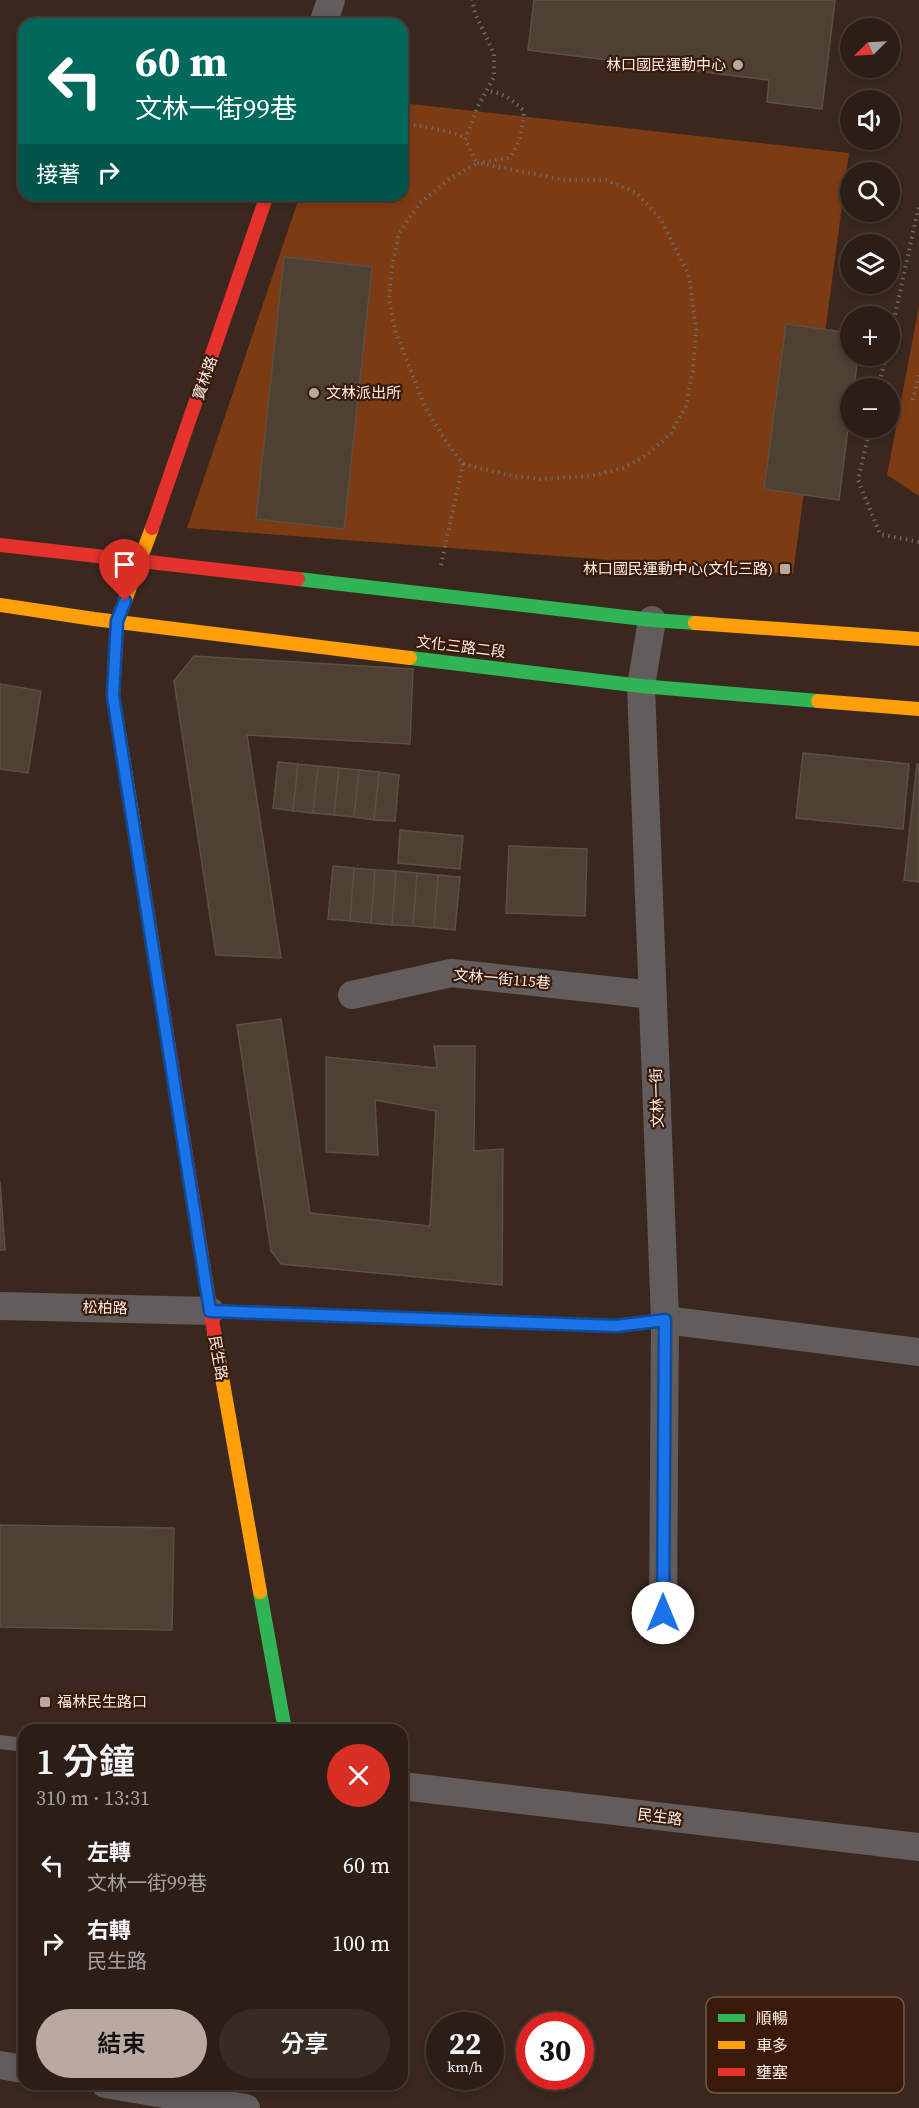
<!DOCTYPE html>
<html lang="zh-TW">
<meta charset="utf-8">
<style>
:root{--surface:#2c1e16;--page:#382b23;--text:#f1f3f6;--muted:#a6a2a1;--line:#483c35;--accent:#b9a9a1}
body{margin:0;font-family:"Source Serif 4","Noto Sans TC",serif;background:var(--page);color:var(--text);height:100vh;display:flex;flex-direction:column;font-size:22px;white-space:nowrap}
*{box-sizing:border-box;margin:0}
p{font-size:20px;color:var(--muted)}
.icon{flex:none;width:33px;height:33px;fill:none;stroke:currentColor;stroke-width:2;stroke-linecap:round;stroke-linejoin:round}
.map{position:relative;flex:1;overflow:hidden}
.panel{position:absolute;left:18px;top:1724px;width:390px;height:366px;display:flex;flex-direction:column;background:var(--surface);border-radius:18px;box-shadow:0 3px 9px #0003,0 0 0 2px var(--line)}
.panel>*{flex:none}
.guide{position:absolute;left:18px;top:18px;width:390px;height:183px;border-radius:18px;box-shadow:0 3px 9px #0003,0 0 0 2px var(--line);background:#00695c;color:#fff;overflow:hidden}
.needle{width:39px;rotate:246deg}
.controls{position:absolute;left:840px;top:18px;display:grid;gap:12px}
.controls a{display:grid;place-items:center;width:60px;height:60px;border-radius:50%;background:var(--surface);box-shadow:0 3px 9px #0003,0 0 0 2px var(--line);font-size:30px}
.speed{position:absolute;left:426px;top:2012px;display:flex;gap:12px;font-size:30px;font-weight:700;text-align:center}
.speed>*{display:grid;place-content:center;width:78px;height:78px;border-radius:50%;background:var(--surface);box-shadow:0 3px 9px #0003,0 0 0 2px var(--line);line-height:1}
.speed small{font-size:15px;font-weight:400}
.speed .limit{border:9px solid #d22;background:#fff;color:#111}
.pin{position:absolute;display:grid;place-items:center;width:51px;height:51px;color:#fff;margin:-62px -26px;border-radius:50% 50% 50% 0;rotate:-45deg;box-shadow:0 0 6px #0007}
.pin .icon{rotate:45deg}
.me{position:absolute;width:66px;margin:-33px;rotate:0deg;stroke-linejoin:round;filter:drop-shadow(0 0 4px #0008)}
.turn{display:flex;align-items:center;gap:21px;height:126px;padding:0 18px;font-size:27px}
.turn .icon{width:78px;height:78px;stroke-width:2.5}
.turn b{display:block;font-size:42px;line-height:51px}
.then{display:flex;align-items:center;height:57px;padding:0 18px;background:#0003;gap:12px;font-size:22px}
.round{display:grid;place-items:center;flex:none;width:63px;height:63px;border-radius:32px;background:var(--page)}
.head{display:flex;align-items:center;justify-content:space-between;height:102px;padding:0 18px}
h1{font-size:36px;font-weight:600;line-height:45px}
.cta{display:flex;gap:12px;margin-top:auto;padding:12px 18px}
.cta a{flex:1;height:69px;border-radius:36px;background:var(--accent);color:#111;font-size:24px;font-weight:600;line-height:69px;text-align:center}
.cta a+a{background:var(--page);color:var(--text)}
ul{padding:0;list-style:none}
li{display:flex;align-items:center;gap:18px;height:78px;padding:0 18px}
li div{flex:1}
li b{display:block;font-size:22px}
li em{font-style:normal}
.map>svg:first-child{display:block}
.green{fill:#7d3b14}
.building{fill:#4f4034;stroke:#5c4f46;stroke-width:1.5}
.lines{fill:none;stroke-linecap:round;stroke-linejoin:round}
.path{stroke:#6f6665;stroke-width:4;stroke-dasharray:1.5 4.5;stroke-linecap:butt}
.lane{stroke:#635c5c;stroke-width:14}
.street{stroke:#635c5c;stroke-width:28}
.fast{stroke:#30b455;stroke-width:14}
.slow{stroke:#ff9f0a;stroke-width:14}
.jam{stroke:#e5322d;stroke-width:14}
.route-casing{stroke:#114b97;stroke-width:15}
.route{stroke:#1a73e8;stroke-width:10}
.poi-dot{fill:#b9a9a1;stroke:#3a1a09;stroke-width:2}
.labels{text-anchor:middle;stroke-width:4.5;stroke-linejoin:round;paint-order:stroke}
.poi-label{font-size:15px;fill:#fdefe8;stroke:#3a1a09;text-anchor:end}
.street-label{font-size:15px;fill:#fdefe8;stroke:#3a1a09}
.key{fill:#3a1a09;stroke:#745a4c;stroke-width:1.5}
.key-label{font-size:16px;fill:#fdefe8}
</style>
<div class="map">
<svg width="919" height="2108" viewBox="0 0 919 2108">
<rect width="100%" height="100%" fill="#3a281e"/>
<!-- green -->
<path class="green" d="M402 103 849 153 793 574 187 528 300 195H402Z
M919 306V496L887 475Z"/>
<!-- building -->
<path class="building" d="M534 0H835L822 109 767 102 769 80 528 50Z
M284 257 372 267 344 529 256 519Z
M786 324 850 333V356H858L854 388H850V412L839 500 764 489Z
M194 656 413 669 410 744 247 735 281 958 216 955 174 681Z
M0 684 41 691 28 773 0 769Z
M803 753 909 764 903 829 796 818Z
M278 762 298 764 293 811 273 808Z
M298 764 318 766 313 813 293 811Z
M917 764H919V882L904 880Z
M318 766 339 768 334 815 313 813Z
M339 768 359 770 354 817 334 815Z
M359 770 379 772 374 820 354 817Z
M379 772 399 775 395 821 374 820Z
M400 830 463 836 460 869 398 863Z
M509 846 587 849 585 916 506 913Z
M333 866 354 868 350 921 328 919Z
M354 868 375 870 371 923 350 921Z
M375 870 396 871 392 925 371 923Z
M396 871 417 873 413 926 392 925Z
M417 873 438 875 434 928 413 926Z
M438 875 460 877 455 930 434 928Z
M281 1019 310 1213 430 1226 436 1111 375 1100 378 1155 326 1152V1057L437 1068 434 1046H475L474 1151 503 1149 502 1285 281 1264 271 1251 237 1025Z
M0 1181 5 1250H0Z
M0 1525 174 1528 172 1630 0 1627Z"/>
<g class="lines">
<!-- path -->
<path class="path" d="M402 123 446 131 466 137
M890 338 919 205
M878 388 886 356
M913 400 919 374
M870 428 858 480 880 534 919 542
M463 464 512 476 542 479 591 476 623 468 647 455 671 433 686 406 693 370 696 329 689 275 661 220 638 194 606 180H565L477 163 509 158C521 142 522 131 524 111 512 99 503 93 487 91
M441 565 463 464 445 440 425 407 395 330 389 300 392 267 399 233 420 203 448 180 477 163 465 140 478 106 494 77V54L475 13 472 0"/>
<!-- lane -->
<path class="lane" d="M210 1311 616 1326 665 1320
M0 1742 24 1745"/>
<!-- street -->
<path class="street" d="M323 24 331 0
M652 620 641 686 665 1320 663 1613
M352 995 451 973 653 995
M0 1306 210 1311
M665 1320 919 1352
M402 1786 919 1847
M0 2065 24 2069
M105 2084 246 2108"/>
<!-- fast -->
<path class="fast" d="M298 579 652 620 695 623
M410 658 641 686 818 701
M260 1592 285 1730"/>
<!-- slow -->
<path class="slow" d="M0 605 94 619 410 658
M695 623 919 639
M818 701 919 709
M134 826 113 696 117 622 152 528
M214 1332 260 1592"/>
<!-- jam -->
<path class="jam" d="M152 528 267 195
M0 545 298 579
M134 826 214 1332"/>
</g>
<g class="lines">
<defs>
<path id="route" d="M125 601 117 621 113 696 210 1311 616 1326 665 1320 663 1613"/>
</defs>
<!-- route casing -->
<use href="#route" class="route-casing"/>
<!-- route -->
<use href="#route" class="route"/>
</g>
<!-- markers -->
<g class="poi-dot">
<circle cx="738" cy="65" r="6"/>
<circle cx="314" cy="393" r="6"/>
<rect x="779" y="563" width="12" height="12" rx="3"/>
<rect x="39" y="1696" width="12" height="12" rx="3"/>
</g>
<g class="labels">
<!-- poi labels -->
<g class="poi-label">
<text x="726" y="70">林口國民運動中心</text>
<text x="326" y="398" text-anchor="start">文林派出所</text>
<text x="773" y="574">林口國民運動中心(文化三路)</text>
<text x="57" y="1707" text-anchor="start">福林民生路口</text>
</g>
<!-- street labels -->
<g class="street-label">
<text transform="translate(205 378) rotate(-71)" y="5">寶林路</text>
<text transform="translate(461 647) rotate(7)" y="5">文化三路二段</text>
<text transform="translate(502 979) rotate(5)" y="5">文林一街115巷</text>
<text transform="translate(657 1098) rotate(-92)" y="5">文林一街</text>
<text transform="translate(105 1308) rotate(1)" y="5">松柏路</text>
<text transform="translate(218 1358) rotate(80)" y="5">民生路</text>
<text transform="translate(660 1817) rotate(7)" y="5">民生路</text>
</g>
</g>
<!-- legend -->
<rect x="706" y="1997" width="198" height="96" rx="9" class="key"/>
<rect x="718" y="2014" width="27" height="8" fill="#30b455"/>
<rect x="718" y="2041" width="27" height="8" fill="#ff9f0a"/>
<rect x="718" y="2068" width="27" height="8" fill="#e5322d"/>
<g class="key-label">
<text x="756" y="2024">順暢</text>
<text x="756" y="2051">車多</text>
<text x="756" y="2078">壅塞</text>
</g>
</svg>
<div class="controls">
<a><svg class="needle" viewBox="-14 -14 28 28"><path d="M0-13l5 13h-10z" fill="#e53935"/><path d="M0 13l5-13h-10z" fill="#a6a2a1"/></svg></a>
<a><svg class="icon" aria-label="sound" viewBox="0 0 24 24"><path d="M4 9h4l5-4v14l-5-4H4zM17 9q2 3 0 6"/></svg></a>
<a><svg class="icon" aria-label="search" viewBox="0 0 24 24"><circle cx="10" cy="10" r="6"/><path d="M15 15l6 6"/></svg></a>
<a><svg class="icon" aria-label="layers" viewBox="0 0 24 24"><path d="M12 4l9 5-9 5-9-5zM3 14l9 5 9-5"/></svg></a>
<a>+</a>
<a>−</a>
</div>
<div class="speed"><div>22<small>km/h</small></div><div class="limit">30</div></div>
<div class="pin" style="left:125px;top:601px;background:#d93025"><svg class="icon" aria-label="arrive" viewBox="0 0 24 24"><path d="M6 21V4h12l-3 4 3 4H6"/></svg></div>
<svg class="me" style="left:663px;top:1613px" viewBox="-20 -20 40 40"><circle r="19" fill="#fff"/><path d="M0-13L10 11 0 6-10 11z" fill="#1a73e8"/></svg>
<div class="guide">
<div class="turn"><svg class="icon" aria-label="left" viewBox="0 0 24 24"><path d="M17 20v-9H6M10 6l-5 5 5 5"/></svg><div><b>60 m</b>文林一街99巷</div></div>
<div class="then">接著<svg class="icon" aria-label="right" viewBox="0 0 24 24"><path d="M7 20v-9h11M14 6l5 5-5 5"/></svg></div>
</div>
<section class="panel">
<div class="head"><div><h1>1 分鐘</h1><p>310 m · 13:31</p></div><a class="round" style="background:#d93025;color:#fff"><svg class="icon" aria-label="close" viewBox="0 0 24 24"><path d="M6 6l12 12M18 6L6 18"/></svg></a></div>
<ul>
<li><svg class="icon" aria-label="left" viewBox="0 0 24 24"><path d="M17 20v-9H6M10 6l-5 5 5 5"/></svg><div><b>左轉</b><p>文林一街99巷</p></div><em>60 m</em></li>
<li><svg class="icon" aria-label="right" viewBox="0 0 24 24"><path d="M7 20v-9h11M14 6l5 5-5 5"/></svg><div><b>右轉</b><p>民生路</p></div><em>100 m</em></li>
</ul>
<div class="cta"><a>結束</a><a>分享</a></div>
</section>
</div>
